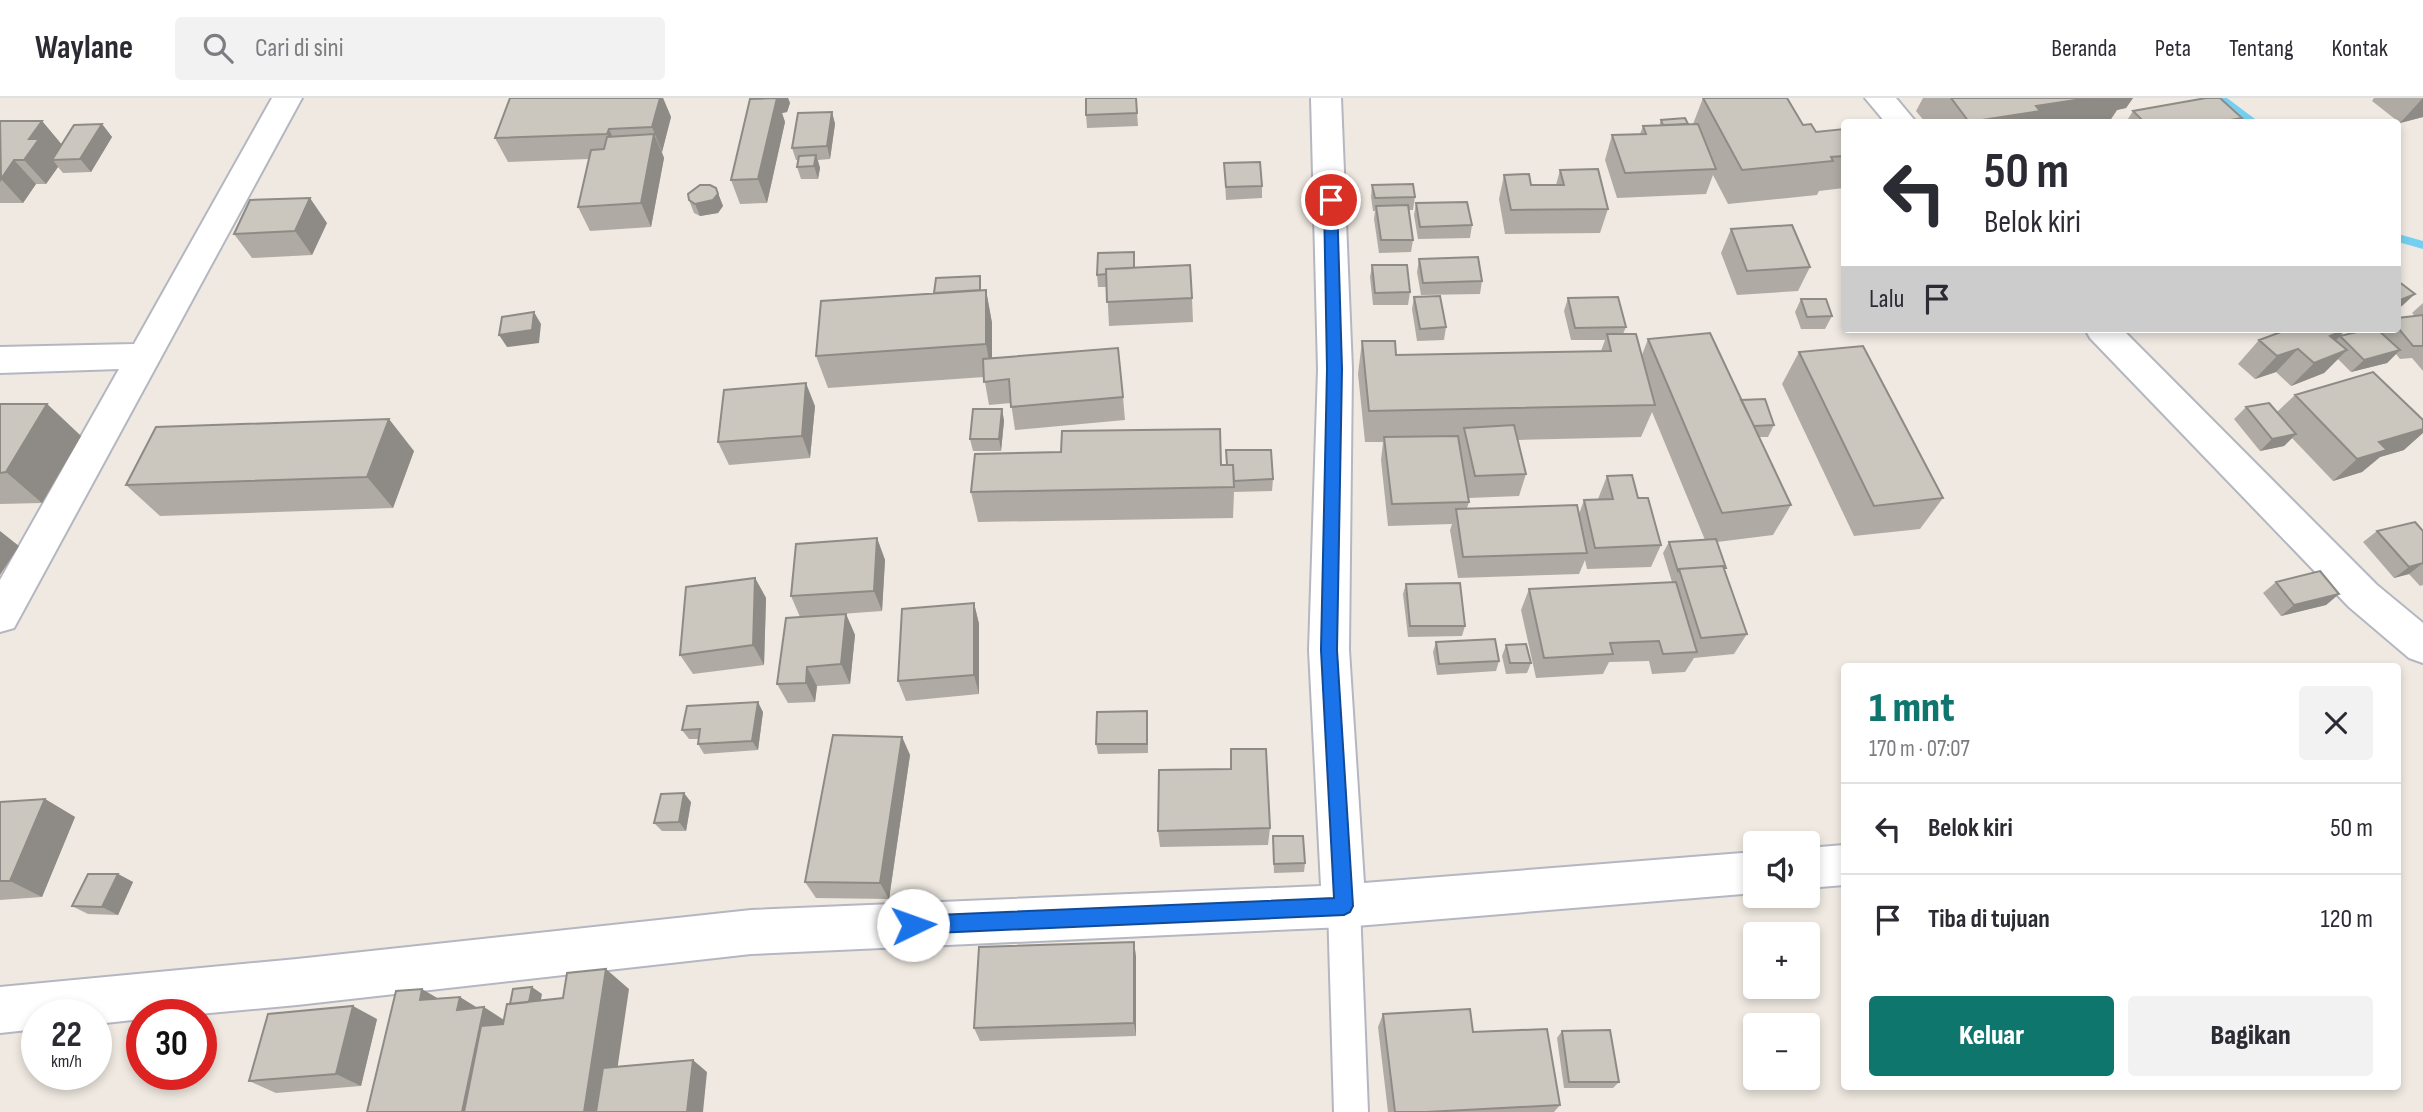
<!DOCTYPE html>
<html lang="id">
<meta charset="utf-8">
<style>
:root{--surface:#fff;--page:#f2f2f3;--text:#2b2b33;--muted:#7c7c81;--line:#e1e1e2;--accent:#0f766e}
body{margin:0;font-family:"Sofia Sans Condensed",sans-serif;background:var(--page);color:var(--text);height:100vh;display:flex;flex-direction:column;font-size:26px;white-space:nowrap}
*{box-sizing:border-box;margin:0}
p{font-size:23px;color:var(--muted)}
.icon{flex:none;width:38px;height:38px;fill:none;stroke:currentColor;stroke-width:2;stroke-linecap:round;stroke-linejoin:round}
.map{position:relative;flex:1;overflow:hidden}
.panel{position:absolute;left:1841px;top:565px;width:560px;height:427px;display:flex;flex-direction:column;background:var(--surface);border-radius:7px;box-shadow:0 4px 10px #0003}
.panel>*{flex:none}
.banner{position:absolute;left:1841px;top:21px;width:560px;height:214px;border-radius:7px;box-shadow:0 4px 10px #0003;background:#fff;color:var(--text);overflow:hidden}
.tools{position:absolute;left:1743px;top:733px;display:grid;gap:14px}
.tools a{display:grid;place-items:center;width:77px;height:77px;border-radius:7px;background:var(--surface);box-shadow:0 4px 10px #0003;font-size:35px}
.speed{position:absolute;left:21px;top:901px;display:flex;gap:14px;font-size:35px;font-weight:700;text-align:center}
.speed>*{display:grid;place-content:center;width:91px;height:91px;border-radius:50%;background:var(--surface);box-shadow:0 4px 10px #0003;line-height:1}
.speed small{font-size:18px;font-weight:400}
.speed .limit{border:10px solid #d22;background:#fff;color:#111}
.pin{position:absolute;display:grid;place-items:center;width:60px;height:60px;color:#fff;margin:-30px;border:4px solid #fff;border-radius:50%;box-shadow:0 2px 7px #0007}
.me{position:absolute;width:77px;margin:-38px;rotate:87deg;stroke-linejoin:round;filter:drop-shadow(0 0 5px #0008)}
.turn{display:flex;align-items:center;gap:24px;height:147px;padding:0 28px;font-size:32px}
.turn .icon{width:91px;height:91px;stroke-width:2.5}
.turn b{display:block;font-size:49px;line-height:60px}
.then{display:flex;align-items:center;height:66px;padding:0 28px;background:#0003;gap:14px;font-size:26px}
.round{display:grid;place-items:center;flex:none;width:74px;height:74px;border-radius:7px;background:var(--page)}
.summary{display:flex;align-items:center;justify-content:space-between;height:119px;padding:0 28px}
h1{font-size:42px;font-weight:800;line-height:52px;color:var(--accent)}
.primary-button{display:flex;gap:14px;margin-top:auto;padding:14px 28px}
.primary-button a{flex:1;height:80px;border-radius:7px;background:var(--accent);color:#fff;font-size:28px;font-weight:800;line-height:80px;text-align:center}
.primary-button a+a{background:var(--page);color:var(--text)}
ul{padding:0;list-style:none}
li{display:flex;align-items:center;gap:21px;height:91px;padding:0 28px;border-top:2px solid var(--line)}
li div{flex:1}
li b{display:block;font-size:26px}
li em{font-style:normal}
header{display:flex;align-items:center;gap:42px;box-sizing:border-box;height:98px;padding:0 35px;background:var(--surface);border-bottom:2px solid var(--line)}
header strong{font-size:33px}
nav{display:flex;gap:38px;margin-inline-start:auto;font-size:24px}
.search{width:490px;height:63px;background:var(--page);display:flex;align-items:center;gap:18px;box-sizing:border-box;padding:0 24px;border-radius:7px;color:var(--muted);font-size:26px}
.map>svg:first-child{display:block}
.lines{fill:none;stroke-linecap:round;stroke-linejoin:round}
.stream{fill:#75cff0;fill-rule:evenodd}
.service-casing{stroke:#b4b7c1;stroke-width:4}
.minor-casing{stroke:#b4b7c1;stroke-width:4}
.service{fill:#fff;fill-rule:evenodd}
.minor{fill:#fff;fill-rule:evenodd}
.wall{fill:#afaba4}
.shaded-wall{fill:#8e8b86}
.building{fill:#cbc7bf;stroke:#8e8b86;stroke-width:2}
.route{fill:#1a73e8;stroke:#114b97;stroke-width:2}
</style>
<header>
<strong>Waylane</strong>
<div class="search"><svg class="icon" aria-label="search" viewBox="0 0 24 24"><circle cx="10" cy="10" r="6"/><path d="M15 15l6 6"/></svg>Cari di sini</div>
<nav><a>Beranda</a><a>Peta</a><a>Tentang</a><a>Kontak</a></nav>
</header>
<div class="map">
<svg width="2423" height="1014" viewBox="0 0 2423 1014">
<rect width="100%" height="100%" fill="#efe9e1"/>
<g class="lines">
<!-- stream -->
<path class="stream" d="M2215 0H2227L2259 24H2247Z
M2398 136 2423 143V151L2398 144Z"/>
<defs>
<path id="service" d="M1344 793 1355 797 1360 808 1368 1014H1334L1328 808 1333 797Z"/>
<path id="minor" d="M272 0H302L14 530 0 534V482L119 271 0 275V249L134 246Z
M1311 0H1341L1352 271 1349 552 1364 785 1755 754V795L1344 829 751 856 297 907 188 917H142V921L96 926V917H37V931L0 935V889L297 861 751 812 1321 788 1309 552 1318 271Z
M1865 0H1896L1916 24H1885Z
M2085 231H2122L2377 487 2423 525V565L2409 560 2349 509 2090 240Z
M1844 747V787L1808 790V750Z"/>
</defs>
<!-- service casing -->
<use href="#service" class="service-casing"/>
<!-- minor casing -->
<use href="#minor" class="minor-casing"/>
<!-- service -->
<use href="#service" class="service"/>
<!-- minor -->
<use href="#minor" class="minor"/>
</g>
<!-- wall -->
<path class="wall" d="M510 0H663L671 19 662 54 664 60 651 129 590 133 578 109 589 61 508 64 495 40Z
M788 0 790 5 787 14 782 15 785 24 767 105 740 106 731 82 750 1Z
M1136 0 1138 28 1087 30 1086 17Z
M1703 0 1803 27 1816 34 1844 31V90L1819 93 1817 97 1728 106 1713 77 1706 96 1617 100 1605 62 1612 37 1640 36 1643 28H1659L1661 22 1688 26H1693Z
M1923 0H2133L2126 10 2117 12 2109 24H1925L1916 13Z
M2374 0H2423V19L2400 25 2372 3Z
M2133 13 2242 20 2238 24H2126Z
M832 14 835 26 830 61 818 62 820 70 818 81H801L797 69 798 62H796L792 50Z
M0 23H42L62 47 102 26 112 39 91 74 63 75 58 69 46 86H36L23 105H0Z
M1224 65 1262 88V100L1226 102Z
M1560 72 1608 111 1600 135 1505 136 1499 101 1504 77 1531 87H1556Z
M1372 87 1415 99 1413 112H1409L1413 142 1411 154 1379 155 1374 121 1375 113H1373L1371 99Z
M716 90 723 108 718 115 700 118 694 115 689 102Z
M1416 105 1472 127 1470 140 1418 141 1414 117Z
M327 125 312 157 252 160 234 136Z
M1731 131 1810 169 1798 193 1737 197 1721 155Z
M1419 161 1482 183 1480 196 1421 197 1417 174Z
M1372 167 1410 194 1408 207H1373L1370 179Z
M1135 170 1192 200 1193 224 1109 228 1107 189H1098L1097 177Z
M982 192H986L992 225V261L1123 299 1125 322 1015 332 1011 305 989 307 984 279 828 290 816 258Z
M1414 199 1446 229 1444 242 1417 243 1412 211Z
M1568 200 1626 229 1623 236 1642 257 1648 241 1741 302 1774 327 1768 339H1759L1791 407 1773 437 1717 444 1726 470 1724 472 1747 536 1734 556 1694 560 1685 574 1652 576 1649 563 1609 564 1603 576 1536 580 1521 512 1529 491 1672 484 1663 455 1669 444 1705 442 1652 314 1641 339 1518 342 1526 376 1519 398 1469 400 1464 378 1469 404 1467 410 1579 416 1584 402 1598 401 1607 378 1638 400 1661 447 1651 469 1587 471 1585 462 1579 476 1458 480 1450 432 1452 426 1388 428 1381 362 1383 344H1365L1358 276 1362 243 1396 257 1601 253 1605 242H1571L1564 213Z
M1801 201 1832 218 1825 231H1801L1795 214Z
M2423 205V273L2412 260 2400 261 2396 256 2387 265 2351 274 2338 261 2324 275 2291 288 2276 274 2255 281 2238 266 2259 242 2340 238 2379 231H2398V220L2415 218 2412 215Z
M1799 254 1943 400 1920 431 1854 438 1782 286Z
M2295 297 2404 352 2380 359 2362 374 2333 383 2292 340 2284 348 2260 353 2234 321 2246 309 2277 314Z
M0 306H47L81 338 42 405 0 406Z
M815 308 810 360 729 367 718 344Z
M1002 311 1004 323 1001 353H973L970 341Z
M414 353 393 410 160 418 126 387Z
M1221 367 1273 381 1272 393 1234 394 1233 420 978 424 971 394Z
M2377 433H2423V487L2420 488 2409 476 2394 480 2363 444Z
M877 440 885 462 882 513 800 519 791 498Z
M755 480 766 500 764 567 693 576 680 557Z
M2276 484 2339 496 2326 507 2281 518 2263 495Z
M1406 486 1465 528 1462 538 1408 539 1403 496Z
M974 505 979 526V596L906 603 898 583Z
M846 516 855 537 850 586 817 588 815 604 788 605 777 586Z
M1436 544 1499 563 1496 573 1437 577 1433 554Z
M1506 547 1531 565 1527 575 1506 576 1502 558Z
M763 614 758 652 704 656 698 646V641H689L682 632Z
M1148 623V655L1098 656 1096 646Z
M902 639 910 657 889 801 816 800 805 784Z
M1231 651 1270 730 1268 747 1160 749 1158 733 1230 671Z
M45 701 75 719 42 799 0 802V704Z
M691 704 686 733H662L654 725Z
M1273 738 1305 765 1304 774 1274 775 1273 747Z
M118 776 133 784 118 817 88 816 72 808Z
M1134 844 1136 859V938L980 943 974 930Z
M1383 916 1473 934 1560 1007 1554 1014H1388L1378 929Z
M377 921 361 988 276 995 249 983Z
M1562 933 1619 984 1613 990H1564L1557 940Z"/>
<!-- shaded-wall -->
<path class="shaded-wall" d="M660 0H663L671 19 662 54 652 29Z
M777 0H788L790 5 787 14 782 15 785 24 767 105 758 81Z
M2089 0H2133L2126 10 2117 12 2109 24H1969L2036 8Z
M2423 0V19L2400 25 2422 1Z
M832 14 835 26 830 61 827 48Z
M2242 20 2238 24H2219Z
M42 23 63 48 53 62 58 69 46 86 24 62 29 41Z
M102 26 112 39 91 74 80 61Z
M609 31 620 55 618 60 607 36Z
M654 36 664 60 651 129 641 105Z
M816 57 820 70 818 81 814 68Z
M14 62 36 86 23 105 1 81Z
M716 90 723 108 718 115 700 118 695 106Z
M310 100 327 125 312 157 295 133Z
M986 192 992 225V279L986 246Z
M2415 196 2402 208 2398 210V203Z
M534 214 541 226 539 245 507 249 499 237Z
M2347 231 2324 254 2308 261 2330 238Z
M2298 251 2276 274 2255 281 2277 258Z
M2347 252 2324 275 2291 288 2314 265Z
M2400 252 2387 265 2351 274 2364 262Z
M806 285 815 308 810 360 802 338Z
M47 306 81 338 42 405 6 374Z
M1002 311 1004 323 1001 353 999 341Z
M389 321 414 353 393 410 367 379Z
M2423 331V335L2404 352 2380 359 2362 374 2333 383 2357 361 2379 344Z
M2296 336 2284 348 2260 353 2272 341Z
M0 433 19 448 0 477Z
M877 440 885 462 882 513 874 493Z
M2423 465 2409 476 2394 480 2409 469Z
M755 480 766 500 764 567 753 547Z
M2339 496 2326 507 2281 518 2294 507Z
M974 505 979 526V596L974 577Z
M846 516 855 537 850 586 841 566Z
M807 569 817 588 815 604 806 585Z
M758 604 763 614 758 652 752 643Z
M902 639 910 657 889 801 880 785Z
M684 695 691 704 686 733 679 724Z
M45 701 75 719 42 799 10 783Z
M118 776 133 784 118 817 102 809Z
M1134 844 1136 859V938L1134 925Z
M606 871 629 891 611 1014H584Z
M532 889 542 896 538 917 528 910Z
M422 891 444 904 420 902Z
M460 899 481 912H457Z
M353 908 377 921 361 988 336 976Z
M484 909 504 922 486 1014H462Z
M693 962 707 974 703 1014H687Z"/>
<!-- building -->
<path class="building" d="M510 0H660L652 29 609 31 607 36 495 40Z
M777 0 758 81 731 82 750 1Z
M1086 0H1136L1137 15 1086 17Z
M1703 0H1787L1803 27 1811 26 1816 34 1844 31V58L1831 59 1833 63 1742 72Z
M1951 0H2089L2036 8 2040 13 1969 24Z
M2206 0H2220L2242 20 2219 24H2144L2133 13Z
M832 14 827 48 792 50 798 15Z
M1685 20 1688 26 1663 27 1661 22Z
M0 23H42L29 41H39L24 62H14L1 81Z
M102 26 80 61 52 62 74 27Z
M1698 26 1716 71 1625 75 1612 37 1646 36 1643 28Z
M654 36 641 105 578 109 591 52 604 51 607 39Z
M816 57 814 68 797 69 799 58Z
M1260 64 1262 88 1226 89 1224 65Z
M1598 71 1608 111 1511 112 1504 77 1529 76 1531 87H1564L1560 72Z
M1413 86 1415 99 1375 100 1372 87Z
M700 87H710L716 90 718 96 713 102 695 106 689 102 688 96Z
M310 100 295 133 234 136 250 102Z
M1467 104 1472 127 1420 129 1416 105Z
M1408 107 1413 142H1381L1376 108Z
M1792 127 1810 169 1747 173 1731 131Z
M1134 154V170L1106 171V176L1097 177 1098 155Z
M1478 159 1482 183 1423 185 1419 161Z
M1190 167 1192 200 1107 204 1106 171Z
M1372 167H1407L1410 194 1375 195Z
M980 178V192L934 195 936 180Z
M2398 183 2415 196 2398 203Z
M986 192V246L816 258 821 203Z
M1440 198 1446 229 1420 231 1414 199Z
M1618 199 1626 229 1575 230 1568 200Z
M1801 201H1826L1832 218 1807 219Z
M534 214 532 232 499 237 502 219Z
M2423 217V248H2413L2398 230V220Z
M2289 231H2347L2330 238 2347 252 2314 265 2298 251 2277 258 2259 242Z
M2369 231H2377L2400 252 2364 262 2340 238Z
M1710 235 1791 407 1722 415 1648 241Z
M1607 236H1636L1655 307 1369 313 1362 243H1395L1396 257 1611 253Z
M1863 248 1943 400 1874 408 1799 254Z
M1118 250 1123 299 1011 309 1009 281 984 284 983 261Z
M2373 274 2423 322V331L2379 344 2387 352 2357 361 2295 297Z
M806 285 802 338 718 344 724 292Z
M1765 301 1774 327 1754 328 1741 302Z
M2269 305 2296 336 2272 341 2246 309Z
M0 306H47L6 374 0 375Z
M973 311H1002L999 341H970Z
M389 321 367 379 126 387 156 329Z
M1514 327 1526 376 1475 378 1464 330Z
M1220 331 1221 367H1233L1234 389 971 394 975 356 1061 354 1062 333Z
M1458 338 1469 404 1392 406 1384 339Z
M1226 352H1271L1273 381 1234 383 1233 367H1227Z
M1632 377 1638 400H1648L1661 447 1595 450 1584 402 1613 401 1607 378Z
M1577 407 1587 455 1463 459 1456 411Z
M2415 424 2423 433V465L2409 469 2377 433Z
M877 440 874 493 791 498 796 446Z
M1716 441 1726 470H1724L1723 468 1679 471V472L1678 473 1669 444Z
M1723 468 1747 536 1701 540 1679 471Z
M2320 473 2339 496 2294 507 2276 484Z
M755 480 753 547 680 557 686 489Z
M1676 484 1697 554 1663 556 1659 543 1610 545 1613 556 1544 560 1529 491Z
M1460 485 1465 528H1410L1406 486Z
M974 505V577L898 583 902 511Z
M846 516 841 566 807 569 806 585 777 586 786 520Z
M1495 541 1499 563 1439 566 1436 544Z
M1526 546 1531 565H1510L1506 547Z
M758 604 752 643 698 646 700 631 682 632 687 608Z
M1147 613V646H1096L1097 614Z
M833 637 902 639 880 785 805 784Z
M1231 651H1266L1270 730 1158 733 1159 672 1231 671Z
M684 695 679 724 654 725 661 696Z
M45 701 10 783H0V704Z
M1273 738H1303L1305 765 1274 766Z
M88 776H118L102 809 72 808Z
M1134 844V925L974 930 979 849Z
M606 871 584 1014H464L481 928 503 926 507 906 563 900 567 875Z
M532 889 529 904 510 906 513 891Z
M422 891 420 902 460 899 457 912 484 909 462 1014H367L396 893Z
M353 908 336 976 249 983 268 916Z
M1470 911 1473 934 1547 931 1560 1007 1426 1014H1395L1383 916Z
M1610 932 1619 984H1569L1562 933Z
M693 962 687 1014H596L603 970Z"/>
<!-- route -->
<path class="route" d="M1331 98 1337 102 1342 271 1337 552 1353 808 1350 814 1344 817 913 836 906 834 904 827 906 821 913 818 1334 800 1321 552 1327 271 1324 102Z"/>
</svg>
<div class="tools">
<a><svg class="icon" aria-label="sound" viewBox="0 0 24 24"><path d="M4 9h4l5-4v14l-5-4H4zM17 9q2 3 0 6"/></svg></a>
<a>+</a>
<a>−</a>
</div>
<div class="speed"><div>22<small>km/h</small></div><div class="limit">30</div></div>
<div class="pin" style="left:1331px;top:102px;background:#d93025"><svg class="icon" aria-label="arrive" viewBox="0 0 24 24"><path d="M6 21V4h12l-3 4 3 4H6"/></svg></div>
<svg class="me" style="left:913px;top:827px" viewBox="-20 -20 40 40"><circle r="19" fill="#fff"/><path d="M0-13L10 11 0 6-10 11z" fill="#1a73e8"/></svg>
<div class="banner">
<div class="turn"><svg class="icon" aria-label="left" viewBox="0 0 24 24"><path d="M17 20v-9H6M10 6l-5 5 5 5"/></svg><div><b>50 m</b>Belok kiri</div></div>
<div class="then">Lalu<svg class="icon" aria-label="arrive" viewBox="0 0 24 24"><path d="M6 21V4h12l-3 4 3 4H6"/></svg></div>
</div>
<section class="panel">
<div class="summary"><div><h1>1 mnt</h1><p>170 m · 07:07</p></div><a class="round"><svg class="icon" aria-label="close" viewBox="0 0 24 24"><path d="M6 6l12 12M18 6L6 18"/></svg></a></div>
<ul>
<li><svg class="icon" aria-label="left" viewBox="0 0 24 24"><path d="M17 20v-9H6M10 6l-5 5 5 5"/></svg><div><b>Belok kiri</b></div><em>50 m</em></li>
<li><svg class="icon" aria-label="arrive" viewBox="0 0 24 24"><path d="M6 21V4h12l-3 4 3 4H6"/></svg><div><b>Tiba di tujuan</b></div><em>120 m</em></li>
</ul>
<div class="primary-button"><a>Keluar</a><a>Bagikan</a></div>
</section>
</div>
